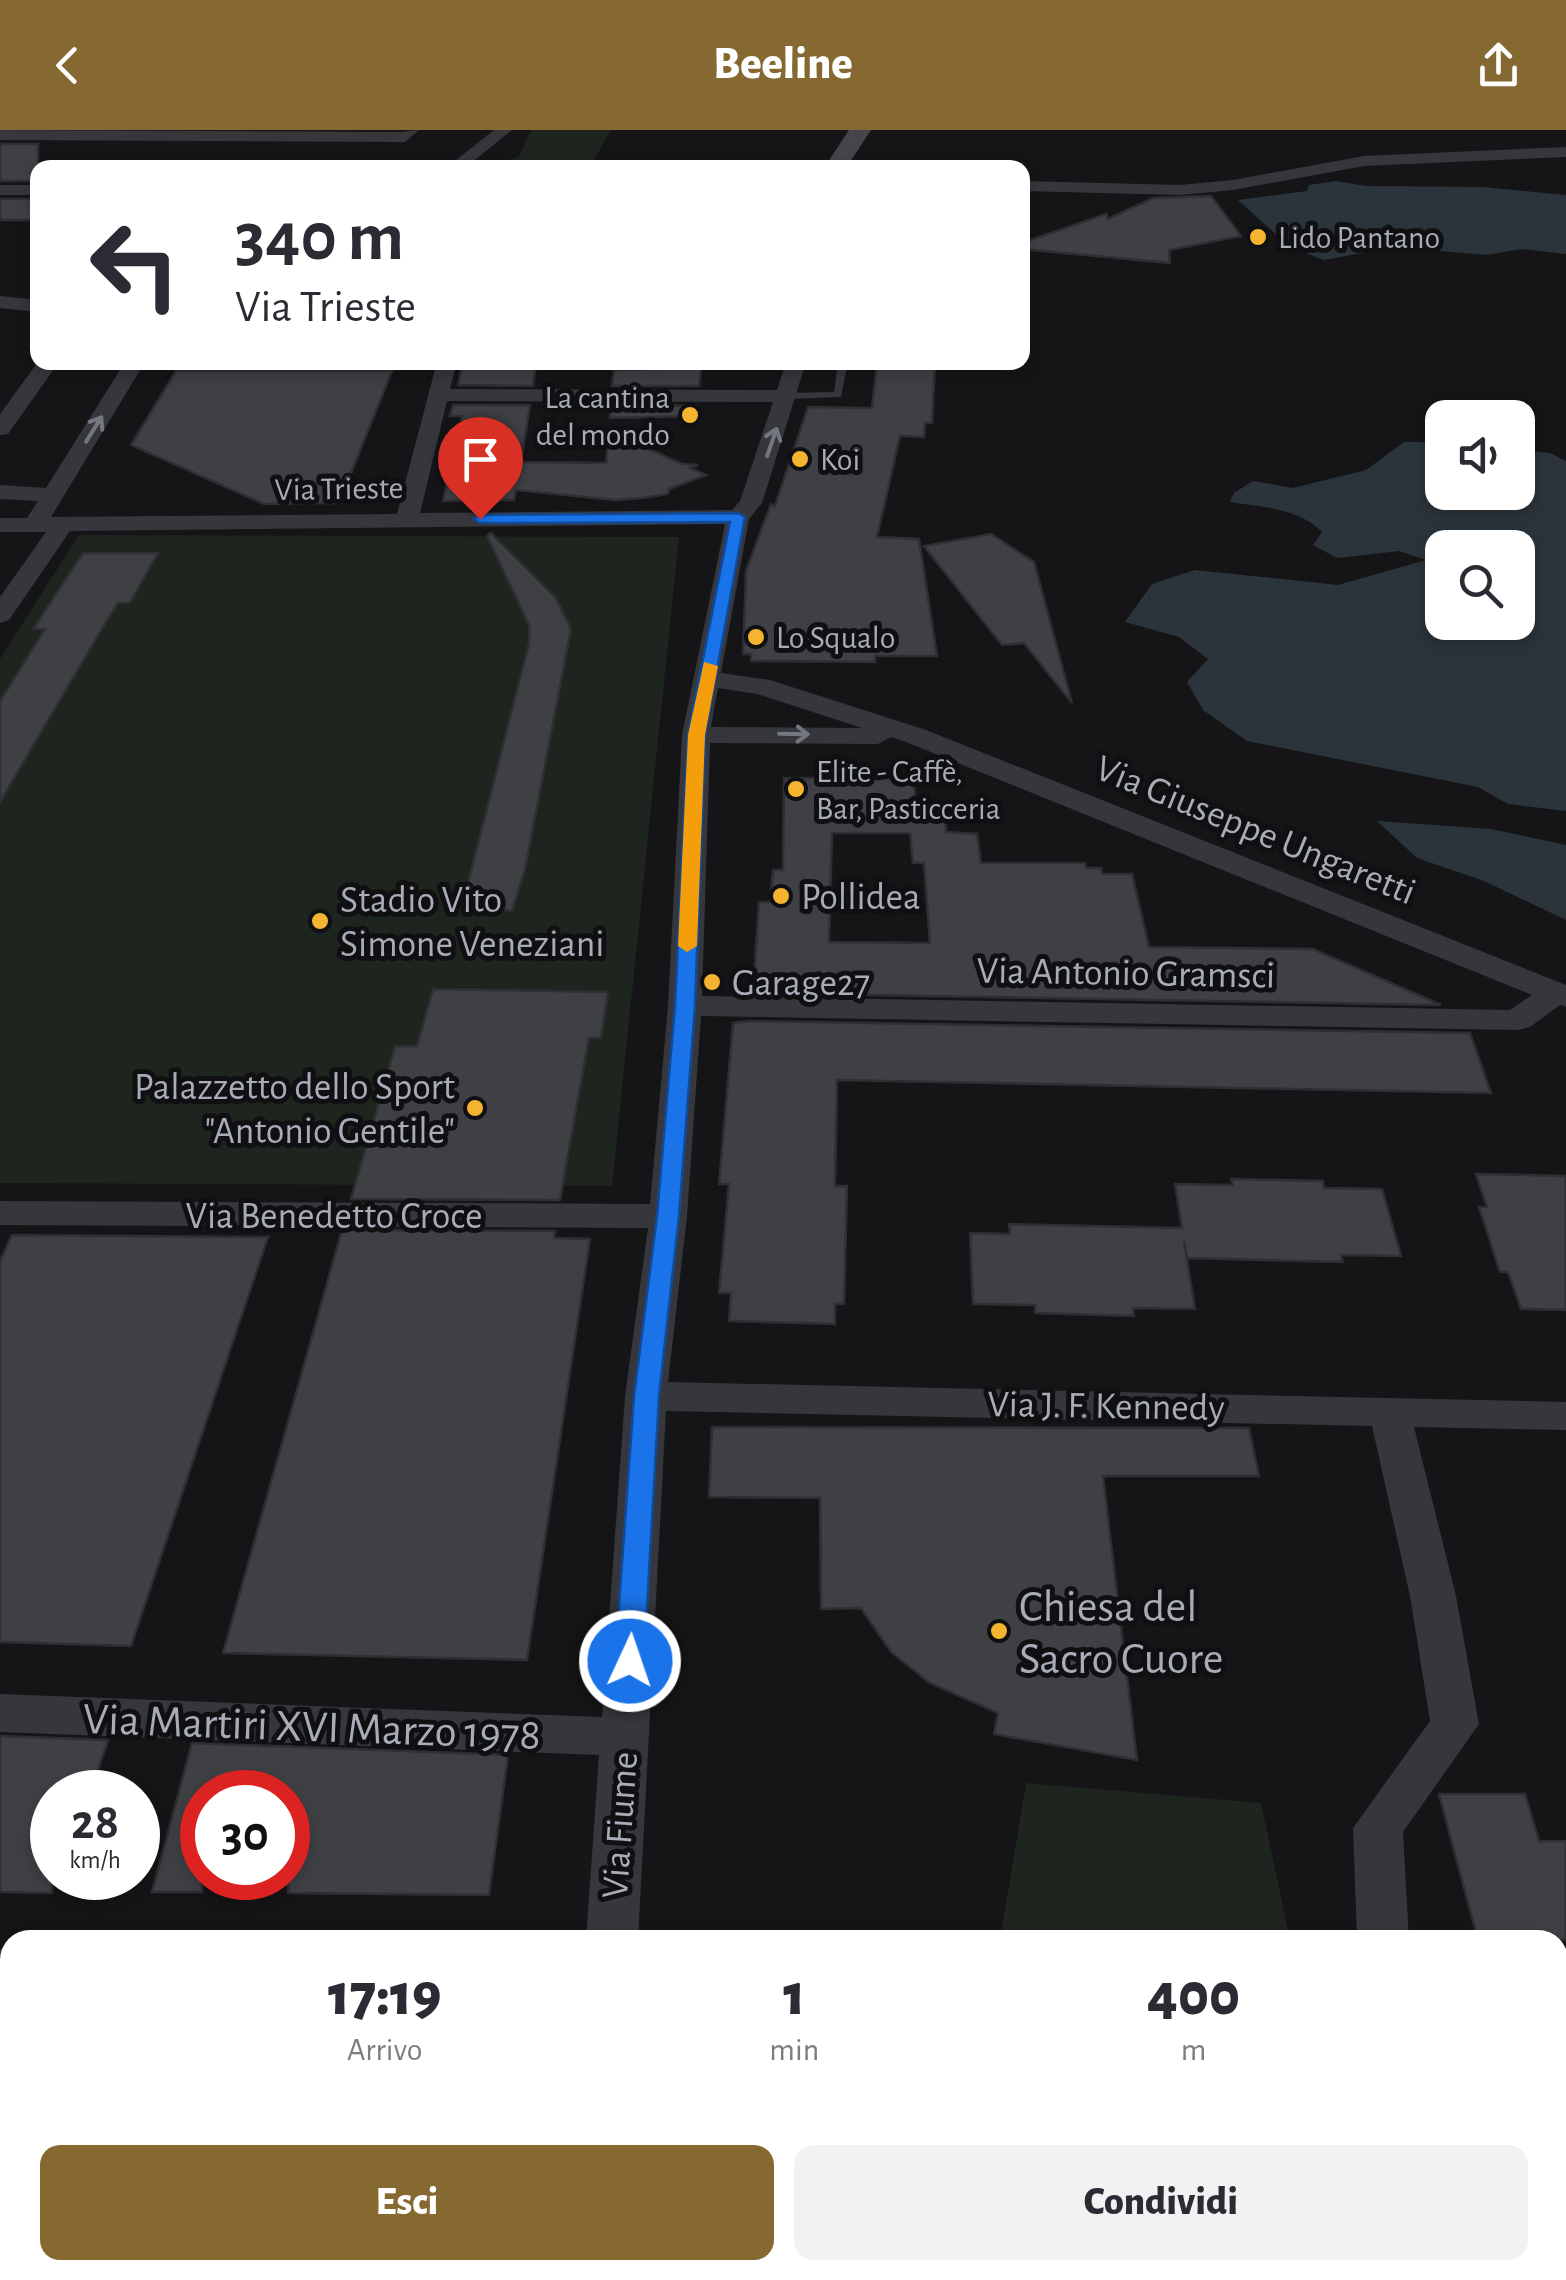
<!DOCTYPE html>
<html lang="it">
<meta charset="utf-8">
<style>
:root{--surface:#fff;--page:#f2f2f3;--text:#2b2b33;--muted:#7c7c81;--accent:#866931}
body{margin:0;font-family:"Alegreya Sans",sans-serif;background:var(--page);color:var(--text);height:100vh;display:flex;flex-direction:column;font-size:38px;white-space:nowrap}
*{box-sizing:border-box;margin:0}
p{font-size:32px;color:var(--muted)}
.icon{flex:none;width:55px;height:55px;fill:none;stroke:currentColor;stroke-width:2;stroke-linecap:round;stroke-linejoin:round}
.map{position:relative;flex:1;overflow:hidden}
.side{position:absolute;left:0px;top:1800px;width:1568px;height:350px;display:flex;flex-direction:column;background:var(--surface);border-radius:30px 30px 0 0;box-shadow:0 5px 15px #0003}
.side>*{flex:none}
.banner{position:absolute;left:30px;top:30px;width:1000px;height:210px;border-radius:20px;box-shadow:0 5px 15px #0003;background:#fff;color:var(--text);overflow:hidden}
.tools{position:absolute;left:1425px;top:270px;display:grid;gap:20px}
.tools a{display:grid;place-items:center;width:110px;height:110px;border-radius:20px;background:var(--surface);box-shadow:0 5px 15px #0003;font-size:50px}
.speed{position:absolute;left:30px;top:1640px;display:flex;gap:20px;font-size:50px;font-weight:700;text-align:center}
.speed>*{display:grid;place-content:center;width:130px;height:130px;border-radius:50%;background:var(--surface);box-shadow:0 5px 15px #0003;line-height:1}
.speed small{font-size:25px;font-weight:400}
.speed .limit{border:15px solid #d22;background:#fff;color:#111}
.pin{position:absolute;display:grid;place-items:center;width:85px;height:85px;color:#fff;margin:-102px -42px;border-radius:50% 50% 50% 0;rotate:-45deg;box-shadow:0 0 10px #0007}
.pin .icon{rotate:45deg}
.me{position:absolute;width:110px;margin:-55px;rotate:3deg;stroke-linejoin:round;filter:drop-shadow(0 0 8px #0008)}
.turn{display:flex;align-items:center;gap:35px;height:210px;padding:0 40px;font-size:45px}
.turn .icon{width:130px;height:130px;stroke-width:2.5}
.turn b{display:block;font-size:70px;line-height:85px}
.eta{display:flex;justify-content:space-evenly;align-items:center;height:170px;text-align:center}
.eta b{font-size:60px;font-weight:800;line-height:70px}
.action{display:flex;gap:20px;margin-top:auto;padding:20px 40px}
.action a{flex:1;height:115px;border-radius:20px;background:var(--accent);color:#fff;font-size:40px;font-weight:800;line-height:115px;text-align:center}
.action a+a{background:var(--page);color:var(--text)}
header{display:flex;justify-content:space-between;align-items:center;height:130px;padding:0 40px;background:var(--accent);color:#fff;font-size:45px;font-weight:800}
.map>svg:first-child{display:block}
.green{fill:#1d251e}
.water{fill:#2b343b;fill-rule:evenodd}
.building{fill:#3f4044;stroke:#2f2f33;stroke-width:2.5;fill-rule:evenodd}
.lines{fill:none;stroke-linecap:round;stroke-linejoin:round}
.lane{fill:#36373c;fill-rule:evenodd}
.street{fill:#36373c;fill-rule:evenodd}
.secondary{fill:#44464c;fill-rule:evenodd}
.oneway{stroke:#747780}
.route{fill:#1a73e8;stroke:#114b97;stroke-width:2.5}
.slow{fill:#f59e0b}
.poi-dot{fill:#f5b42f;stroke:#101012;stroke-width:4}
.labels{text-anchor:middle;stroke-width:10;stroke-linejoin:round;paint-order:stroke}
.far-poi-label{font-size:32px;fill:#a7acb7;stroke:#101012;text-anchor:start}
.far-street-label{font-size:32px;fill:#a7acb7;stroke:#101012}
.street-label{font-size:38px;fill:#a7acb7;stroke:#101012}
.poi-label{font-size:38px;fill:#a7acb7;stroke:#101012;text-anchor:start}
.near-poi-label{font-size:45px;fill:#a7acb7;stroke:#101012;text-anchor:start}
.near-street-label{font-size:45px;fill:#a7acb7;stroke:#101012}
</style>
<header><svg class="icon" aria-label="back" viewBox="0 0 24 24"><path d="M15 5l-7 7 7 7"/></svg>Beeline<svg class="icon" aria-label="share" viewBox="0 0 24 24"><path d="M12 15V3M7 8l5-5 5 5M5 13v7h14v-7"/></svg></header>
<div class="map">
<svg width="1566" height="2150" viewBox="0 0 1566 2150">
<rect width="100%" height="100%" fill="#151517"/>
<!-- green -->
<path class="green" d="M531 0H611L590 37H493L519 26Z
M79 405 679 407 612 1056 0 1053V529Z
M1026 1653 1261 1673 1290 1810H1000Z"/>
<!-- water -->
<path class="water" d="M1336 51 1366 56 1482 57 1566 65V124L1521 119 1487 125 1394 117 1324 130 1290 117 1238 70 1307 61 1309 55Z
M1404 312H1442V362H1518V319L1550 323 1566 331V681L1508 674 1478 657 1247 611 1203 580 1187 552 1208 529 1179 507 1125 492 1152 454 1195 440 1338 455 1426 430 1399 421 1337 428 1313 415 1322 402C1299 378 1261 377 1230 372L1234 363 1253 351 1293 358 1366 340ZM1442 418H1518V492H1442Z
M1377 691 1491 699 1566 715V790L1484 751 1417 728Z"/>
<!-- building -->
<path class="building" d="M0 14H38V51H0Z
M1211 66 1241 106 1169 120 1170 133 1022 119V113L1106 84 1108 89 1153 68Z
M0 69H38V90H0Z
M463 232 536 236 533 256 458 255Z
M669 232H702L699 256H612L614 240 667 239Z
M877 232H935L932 293H925L924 307 900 306 877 407 919 409 937 526H875V532L751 531V524H743L746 441 771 374 775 376 808 277 872 278Z
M176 241H392L339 373 264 374 131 315Z
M453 275H530L521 332 606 333 609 301 682 334 698 335 690 338 706 345 669 359 668 364 642 368 615 370 516 360 514 370 443 371 462 286H450Z
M611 275 697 276 695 286 610 288Z
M491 403 556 468 571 499 525 740 512 781 455 775 468 753 529 513V495L487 406Z
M991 404 1034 432 1072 573 1024 513 1002 515 924 416Z
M83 423H158L130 473H118L106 492 0 672V571L45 499H33Z
M784 648H913L916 671H944L946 702 977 704 981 733H1085L1086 738H1101L1102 744H1132L1149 817 1313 819 1441 875 753 863 759 772H770L773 740H783ZM832 703H910L913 733H924L930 813 829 812Z
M433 859 608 862 601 908H589L560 1070 351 1069 395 916H417Z
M751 891 1470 903 1491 963 837 950 835 1056H847L844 1174H835V1194L729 1191 731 1163H719L729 1054H719L733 893Z
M1476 1044 1566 1046V1180L1521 1179 1508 1142H1500L1479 1077H1487Z
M1231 1049 1323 1051 1324 1058 1382 1059 1401 1126 1341 1125 1343 1132 1187 1128 1184 1111 1195 1179 1133 1178 1134 1186 1035 1183V1175L973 1174 970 1103 1010 1104 1009 1094 1182 1098 1175 1054 1233 1055Z
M342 1100 555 1101 554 1108 590 1109 527 1530 223 1523Z
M12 1105 268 1107 131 1516 0 1512V1131Z
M712 1297 1249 1298 1259 1346H1103L1137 1630 994 1604 998 1583 930 1553 891 1522 861 1478 821 1479 820 1368 709 1367Z
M0 1606 108 1610 91 1662H52V1763L0 1762Z
M192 1613 508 1625 489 1765 288 1763V1662H202V1762H152Z
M1439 1664H1525L1539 1711H1566V1810H1478Z"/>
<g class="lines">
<!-- lane -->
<path class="lane" d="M838 232H848L841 267 787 269 782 266 787 263 834 262Z"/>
<!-- street -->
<path class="street" d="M0 0 401 2 419 0 405 12 0 10Z
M494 0H512L465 38H446Z
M1566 17V27L1364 36 1233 60 1180 65 1022 61V51L1180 55 1233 50 1364 26Z
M0 55H38V65H0Z
M0 166 38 170V182L0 178Z
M38 232H59L8 304 0 305V284Z
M125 232H145L51 387 397 384 437 232H457L450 259 777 260 786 232H806L762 373 749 389 721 543 770 550 926 600 1566 855V877L1560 875 1530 897 1518 900 701 886 687 1086 668 1252 1566 1272V1300L1414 1297 1456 1466 1479 1594 1403 1702 1409 1810H1357L1353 1698 1430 1591 1410 1466 1372 1296 666 1281 638 1810H586L599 1625 0 1602V1564L602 1587 625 1266 648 1098 0 1095V1071L650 1074 668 876 682 605 725 394 70 401 9 490 0 493V467L46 402H0V388H27L38 371 0 369V355L46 358ZM447 271 773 272 740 371 732 380 420 383ZM718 558 757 564 862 598 711 597ZM891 607 906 612 1532 865 1510 880 702 866 710 613 878 614Z
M0 1819H10V1865H0Z
M1566 1880V1930L1558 1931V1882Z
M10 1958V2015L0 2019V1962Z
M439 2140H500L496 2150H435Z
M542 2140H602L600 2150H540Z"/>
<!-- secondary -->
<path class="secondary" d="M849 0H871L846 38H824Z"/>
</g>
<!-- one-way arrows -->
<defs><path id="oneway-shaft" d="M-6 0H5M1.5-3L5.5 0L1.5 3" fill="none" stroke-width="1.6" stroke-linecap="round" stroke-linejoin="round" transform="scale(2.5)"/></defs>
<g class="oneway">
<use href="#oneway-shaft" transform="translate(94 299) rotate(-58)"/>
<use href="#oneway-shaft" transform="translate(772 312) rotate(-71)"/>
<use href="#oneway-shaft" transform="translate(794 604) rotate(1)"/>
</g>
<!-- route -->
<path class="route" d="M738 383 745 387 705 605 695 876 679 1086 659 1266 644 1531 640 1539 630 1542 619 1539 615 1531 634 1266 657 1086 675 876 688 605 730 392 480 393 473 389 480 385Z"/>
<!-- slow -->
<path class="slow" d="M704 532 718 536 705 605 697 816 687 822 678 816 688 605Z"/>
<!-- markers -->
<g class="poi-dot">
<circle cx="1258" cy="107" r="10"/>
<circle cx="690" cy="285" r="10"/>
<circle cx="800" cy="329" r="10"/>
<circle cx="756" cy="507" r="10"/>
<circle cx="796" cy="659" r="10"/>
<circle cx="781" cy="766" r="10"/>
<circle cx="320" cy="791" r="10"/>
<circle cx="712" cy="852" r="10"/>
<circle cx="475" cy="978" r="10"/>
<circle cx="999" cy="1501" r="10"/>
</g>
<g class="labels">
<!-- far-poi labels -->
<g class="far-poi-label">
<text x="1278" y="118">Lido Pantano</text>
<text x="670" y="278" text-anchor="end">La cantina<tspan x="670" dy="37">del mondo</tspan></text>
<text x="820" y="340">Koi</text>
<text x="776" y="518">Lo Squalo</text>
<text x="816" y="652">Elite - Caffè,<tspan x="816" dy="37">Bar, Pasticceria</tspan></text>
</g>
<!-- far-street labels -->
<g class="far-street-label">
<text transform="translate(339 358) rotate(-1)" y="11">Via Trieste</text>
</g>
<!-- street labels -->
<g class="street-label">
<text transform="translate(1256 699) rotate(22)" y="13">Via Giuseppe Ungaretti</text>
<text transform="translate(1126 842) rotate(1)" y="13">Via Antonio Gramsci</text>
<text x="334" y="1098">Via Benedetto Croce</text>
<text transform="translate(1106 1275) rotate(1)" y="13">Via J. F. Kennedy</text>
<text transform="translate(619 1695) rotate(-86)" y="13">Via Fiume</text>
</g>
<!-- poi labels -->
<g class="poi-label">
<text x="801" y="779">Pollidea</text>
<text x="340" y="782">Stadio Vito<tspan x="340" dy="44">Simone Veneziani</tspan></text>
<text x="732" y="865">Garage27</text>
<text x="455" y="969" text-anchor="end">Palazzetto dello Sport<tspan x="455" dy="44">"Antonio Gentile"</tspan></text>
</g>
<!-- near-poi labels -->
<g class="near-poi-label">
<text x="1019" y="1491">Chiesa del<tspan x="1019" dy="52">Sacro Cuore</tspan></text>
</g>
<!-- near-street labels -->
<g class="near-street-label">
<text transform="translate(312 1595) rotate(2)" y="16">Via Martiri XVI Marzo 1978</text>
</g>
</g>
</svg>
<div class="tools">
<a><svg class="icon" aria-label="sound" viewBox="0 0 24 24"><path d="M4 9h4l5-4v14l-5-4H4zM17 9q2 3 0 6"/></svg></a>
<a><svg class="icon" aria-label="search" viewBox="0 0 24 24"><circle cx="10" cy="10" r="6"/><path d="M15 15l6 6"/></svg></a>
</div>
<div class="speed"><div>28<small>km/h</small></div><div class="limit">30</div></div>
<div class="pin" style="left:480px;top:389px;background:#d93025"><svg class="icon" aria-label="arrive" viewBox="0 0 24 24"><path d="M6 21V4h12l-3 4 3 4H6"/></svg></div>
<svg class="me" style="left:630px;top:1531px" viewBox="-20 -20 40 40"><circle r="17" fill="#1a73e8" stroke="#fff" stroke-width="3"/><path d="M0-11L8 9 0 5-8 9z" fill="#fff"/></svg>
<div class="banner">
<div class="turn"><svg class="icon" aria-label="left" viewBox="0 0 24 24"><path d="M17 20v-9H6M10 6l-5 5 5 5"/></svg><div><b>340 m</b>Via Trieste</div></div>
</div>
<section class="side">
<div class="eta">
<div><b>17:19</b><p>Arrivo</p></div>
<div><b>1</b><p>min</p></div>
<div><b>400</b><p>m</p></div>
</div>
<div class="action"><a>Esci</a><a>Condividi</a></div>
</section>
</div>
